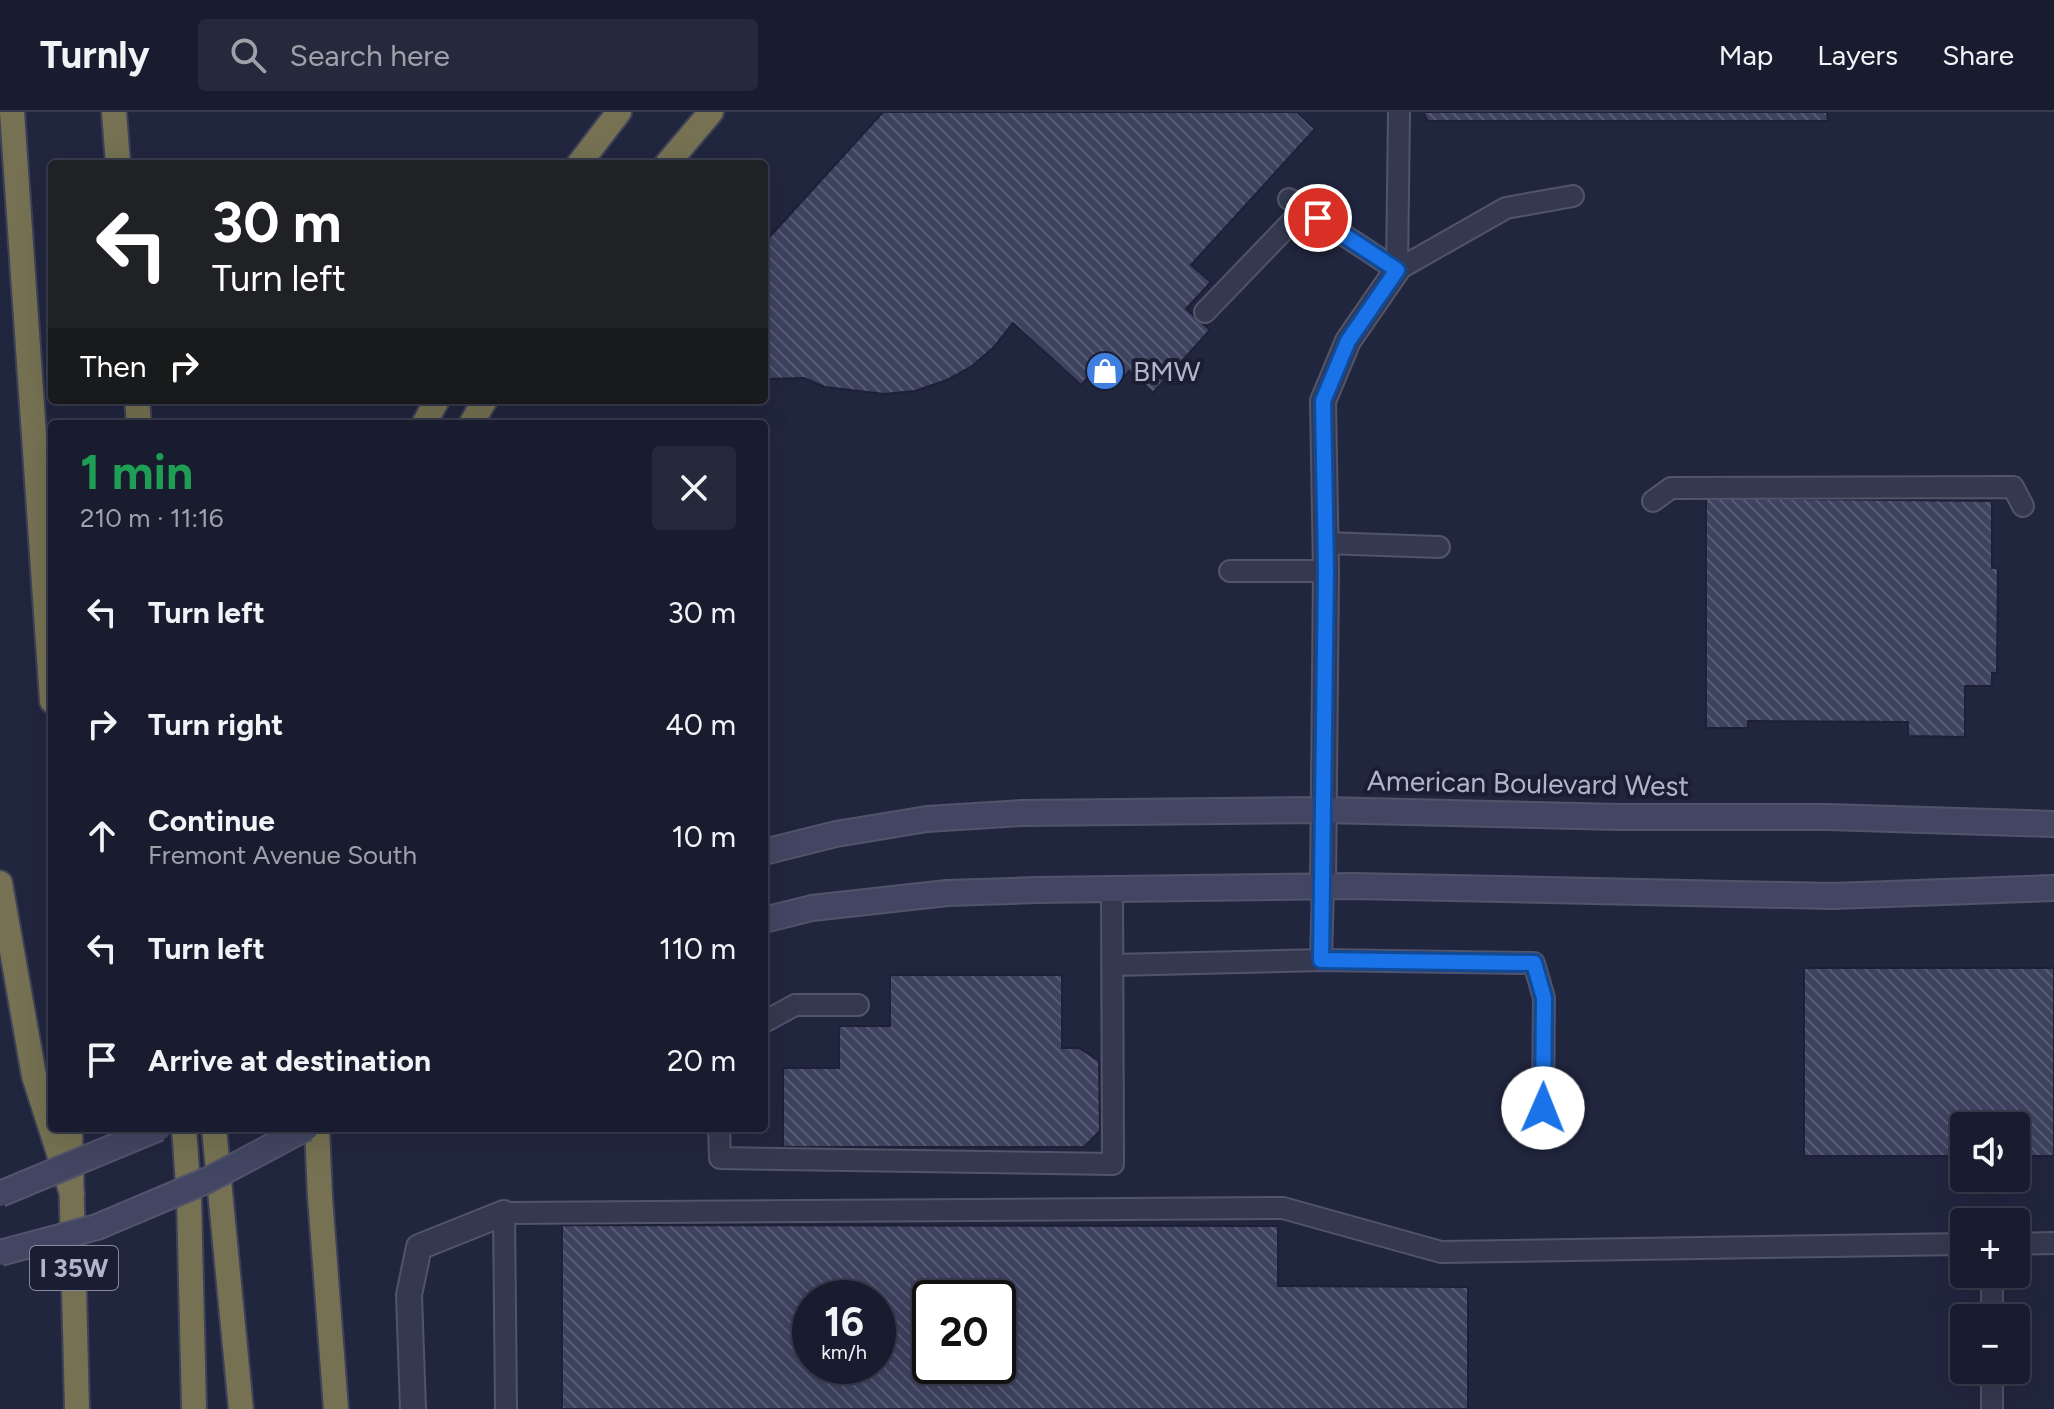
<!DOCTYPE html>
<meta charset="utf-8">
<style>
:root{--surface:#191c2f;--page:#26293b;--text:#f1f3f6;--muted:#9fa1aa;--line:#373a4b}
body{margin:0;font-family:Figtree,sans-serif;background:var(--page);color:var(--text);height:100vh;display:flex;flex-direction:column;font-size:30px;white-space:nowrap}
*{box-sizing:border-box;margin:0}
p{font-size:26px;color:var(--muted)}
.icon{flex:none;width:44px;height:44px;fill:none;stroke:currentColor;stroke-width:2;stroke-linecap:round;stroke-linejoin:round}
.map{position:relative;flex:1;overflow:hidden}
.drawer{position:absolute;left:48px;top:308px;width:720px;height:712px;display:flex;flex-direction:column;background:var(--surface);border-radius:8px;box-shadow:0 8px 32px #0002,0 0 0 2px var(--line)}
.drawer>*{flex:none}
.banner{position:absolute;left:48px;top:48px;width:720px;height:244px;border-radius:8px;box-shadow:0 8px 32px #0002,0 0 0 2px var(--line);background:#202124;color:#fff;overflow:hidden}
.fabs{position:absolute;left:1950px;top:1000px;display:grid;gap:16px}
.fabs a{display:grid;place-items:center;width:80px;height:80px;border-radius:8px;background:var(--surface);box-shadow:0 8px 32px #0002,0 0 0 2px var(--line);font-size:40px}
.speed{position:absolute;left:792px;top:1168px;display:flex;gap:16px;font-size:40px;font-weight:700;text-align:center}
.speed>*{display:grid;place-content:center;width:104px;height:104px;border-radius:50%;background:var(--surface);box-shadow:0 8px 32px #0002,0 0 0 2px var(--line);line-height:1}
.speed small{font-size:20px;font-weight:400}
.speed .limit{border:4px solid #111;border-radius:12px;background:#fff;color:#111}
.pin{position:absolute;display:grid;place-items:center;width:68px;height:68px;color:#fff;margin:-34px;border:4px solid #fff;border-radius:50%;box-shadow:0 2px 8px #0007}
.me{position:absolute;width:88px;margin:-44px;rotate:1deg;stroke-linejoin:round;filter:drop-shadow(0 0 6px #0008)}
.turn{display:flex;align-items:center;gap:28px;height:168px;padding:0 32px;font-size:36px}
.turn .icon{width:104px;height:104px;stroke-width:2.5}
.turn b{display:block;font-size:56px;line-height:68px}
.then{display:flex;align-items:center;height:76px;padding:0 32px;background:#0003;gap:16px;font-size:30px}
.round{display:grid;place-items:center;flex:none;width:84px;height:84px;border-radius:8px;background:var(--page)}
.headline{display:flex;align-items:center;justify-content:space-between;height:136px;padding:0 32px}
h1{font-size:48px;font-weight:700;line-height:60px;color:#1e9e55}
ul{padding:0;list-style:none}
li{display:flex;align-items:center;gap:24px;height:112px;padding:0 32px}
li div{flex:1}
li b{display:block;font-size:30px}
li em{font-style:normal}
header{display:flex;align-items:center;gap:48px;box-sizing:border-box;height:112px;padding:0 40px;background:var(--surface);border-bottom:2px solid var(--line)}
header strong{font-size:38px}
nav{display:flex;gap:44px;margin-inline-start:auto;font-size:28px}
.search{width:560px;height:72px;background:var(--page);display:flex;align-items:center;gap:20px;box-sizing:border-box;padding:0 28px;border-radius:8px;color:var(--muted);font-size:30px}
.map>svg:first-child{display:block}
.building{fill:url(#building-back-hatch);stroke:#1d2036;stroke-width:2;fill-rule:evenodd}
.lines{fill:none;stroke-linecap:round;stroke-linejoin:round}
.service-casing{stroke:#51546a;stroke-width:24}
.minor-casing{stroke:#51546a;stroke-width:28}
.secondary-casing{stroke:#51546a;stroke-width:28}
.motorway-casing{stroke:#3e4157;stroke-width:28}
.service{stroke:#35394f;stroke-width:20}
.minor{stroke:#35394f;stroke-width:24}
.secondary{stroke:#434662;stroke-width:24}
.motorway{stroke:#757152;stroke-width:24}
.secondary-bridge-casing{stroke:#51546a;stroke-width:28;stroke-linecap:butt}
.secondary-bridge{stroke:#434662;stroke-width:24}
.route-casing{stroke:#114b97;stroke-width:20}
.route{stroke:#1a73e8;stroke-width:14}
.labels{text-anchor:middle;stroke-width:8;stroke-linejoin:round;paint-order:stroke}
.shield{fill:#1b1e33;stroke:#84879d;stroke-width:2}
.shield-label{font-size:26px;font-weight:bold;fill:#b1b4ca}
.poi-label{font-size:28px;fill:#b1b4ca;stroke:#1b1e33;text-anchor:start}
.street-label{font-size:28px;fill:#b1b4ca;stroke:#1b1e33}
</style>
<header>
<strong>Turnly</strong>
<div class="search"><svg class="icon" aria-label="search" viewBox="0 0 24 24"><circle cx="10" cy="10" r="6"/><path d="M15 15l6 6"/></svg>Search here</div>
<nav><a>Map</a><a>Layers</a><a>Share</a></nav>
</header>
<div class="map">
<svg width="2054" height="1297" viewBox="0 0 2054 1297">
<defs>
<pattern id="building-back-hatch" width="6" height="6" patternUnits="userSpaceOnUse" patternTransform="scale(2)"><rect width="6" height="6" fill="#3d425f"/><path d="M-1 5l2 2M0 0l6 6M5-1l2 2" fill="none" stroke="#575b75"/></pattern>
</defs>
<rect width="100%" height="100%" fill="#21263f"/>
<!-- building -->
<path class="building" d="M883 0H1297L1315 17 1191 153 1211 170 1186 197 1210 218 1153 281 1129 259 1115 275 1096 257 1081 273 1013 211 994 235 971 255 947 268 915 279 884 282 825 275 804 266 764 267V131Z
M1423 0H1827L1828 9H1428Z
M1706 386 1992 389V456H1998L1997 561H1992V574H1965V625L1908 624V610L1748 609V616H1706Z
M1804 856H2054V1044H2016V1014H1964V1044H1804Z
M890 863H1062V936H1079L1099 949 1100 1019 1084 1035H783V956H839V914H890Z
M562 1113 1278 1114V1174L1468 1175V1297H562ZM810 1186H878V1254H810ZM930 1186H998V1254H930Z"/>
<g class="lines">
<defs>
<path id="service" d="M1289 87 1397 158
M1397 158 1506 96 1573 84
M1397 158 1399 0
M1205 200 1304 97
M1653 389 1671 376 2013 375 2023 394
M1325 431 1439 435
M1230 459H1326
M1321 848 1323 774
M1113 853 1321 848 1534 851 1544 886 1543 996
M764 910 795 893H858
M719 1016 720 1046 1113 1052 1112 778
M2016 1132 2054 1131
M1992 1162V1206
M1992 1258V1297
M506 1297 504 1101 1283 1096 1441 1140 1964 1132"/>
<path id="minor" d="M1323 774 1326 459 1323 289 1348 229 1397 158
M413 1297 409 1183 419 1135 504 1101"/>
<path id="secondary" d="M764 740 836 722 927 707 1022 701 1323 698 1620 705H1828L2054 712
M764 808 812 796 947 781 1037 778 1353 774 1833 784 2054 776"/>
<path id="motorway" d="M12 0 52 589
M114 0 118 52
M579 52 619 0
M667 52 711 0
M137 288 139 312
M424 312 437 288
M471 312 485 288
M0 771 34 964 72 1082
M70 1016 77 1297
M184 1016 189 1086 194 1297
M214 1016 241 1297
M317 1016 320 1085 336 1297"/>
</defs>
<!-- service casing -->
<use href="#service" class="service-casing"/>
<!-- minor casing -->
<use href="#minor" class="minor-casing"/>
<!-- secondary casing -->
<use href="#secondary" class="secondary-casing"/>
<!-- motorway casing -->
<use href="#motorway" class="motorway-casing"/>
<!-- service -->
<use href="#service" class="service"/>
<!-- minor -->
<use href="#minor" class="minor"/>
<!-- secondary -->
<use href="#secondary" class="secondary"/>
<!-- motorway -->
<use href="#motorway" class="motorway"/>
<defs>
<path id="secondary-bridge" d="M0 1082 159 1016
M0 1141 97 1115 208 1068 306 1016"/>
</defs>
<!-- secondary-bridge casing -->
<use href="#secondary-bridge" class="secondary-bridge-casing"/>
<!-- secondary-bridge -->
<use href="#secondary-bridge" class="secondary-bridge"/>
</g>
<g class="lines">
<defs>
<path id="route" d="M1318 106 1397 158 1348 229 1323 289 1326 459 1321 848 1534 851 1544 886 1543 996"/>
</defs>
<!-- route casing -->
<use href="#route" class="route-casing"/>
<!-- route -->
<use href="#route" class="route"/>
</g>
<!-- icons -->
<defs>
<symbol id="shop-disc" viewBox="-11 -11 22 22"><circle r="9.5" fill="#3f7fe0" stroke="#1b1e33"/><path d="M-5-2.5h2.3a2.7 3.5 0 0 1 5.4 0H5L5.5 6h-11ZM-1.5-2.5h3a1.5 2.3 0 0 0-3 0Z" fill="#fff"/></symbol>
</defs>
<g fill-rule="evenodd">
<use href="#shop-disc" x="1083" y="237" width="44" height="44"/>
</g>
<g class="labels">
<!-- shield labels -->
<rect class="shield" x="30" y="1134" width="88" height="44" rx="6"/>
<g class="shield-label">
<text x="74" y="1165">I 35W</text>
</g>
<!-- poi labels -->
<g class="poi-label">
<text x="1133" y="269">BMW</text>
</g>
<!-- street labels -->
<g class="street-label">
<text transform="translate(1528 671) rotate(1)" y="10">American Boulevard West</text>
</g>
</g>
</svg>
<div class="fabs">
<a><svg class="icon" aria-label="sound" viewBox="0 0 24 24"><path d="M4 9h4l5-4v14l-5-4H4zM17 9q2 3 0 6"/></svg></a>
<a>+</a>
<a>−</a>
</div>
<div class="speed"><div>16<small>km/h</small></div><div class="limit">20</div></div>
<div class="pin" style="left:1318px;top:106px;background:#d93025"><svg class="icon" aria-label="arrive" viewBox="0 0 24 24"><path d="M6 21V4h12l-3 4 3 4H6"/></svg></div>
<svg class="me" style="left:1543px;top:996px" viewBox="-20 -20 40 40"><circle r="19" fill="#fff"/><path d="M0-13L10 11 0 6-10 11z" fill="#1a73e8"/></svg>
<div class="banner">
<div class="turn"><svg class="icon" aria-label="left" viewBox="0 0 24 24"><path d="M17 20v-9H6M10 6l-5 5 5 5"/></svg><div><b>30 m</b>Turn left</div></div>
<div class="then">Then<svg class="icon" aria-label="right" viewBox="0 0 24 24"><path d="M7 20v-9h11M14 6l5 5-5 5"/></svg></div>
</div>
<section class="drawer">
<div class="headline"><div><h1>1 min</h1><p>210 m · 11:16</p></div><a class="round"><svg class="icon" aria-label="close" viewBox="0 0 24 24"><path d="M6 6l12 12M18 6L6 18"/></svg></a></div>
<ul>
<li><svg class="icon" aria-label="left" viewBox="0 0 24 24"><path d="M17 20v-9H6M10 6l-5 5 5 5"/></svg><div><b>Turn left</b></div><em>30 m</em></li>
<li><svg class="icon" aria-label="right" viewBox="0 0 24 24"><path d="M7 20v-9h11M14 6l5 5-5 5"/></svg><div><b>Turn right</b></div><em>40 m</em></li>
<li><svg class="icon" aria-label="ahead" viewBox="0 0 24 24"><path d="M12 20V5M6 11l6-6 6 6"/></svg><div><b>Continue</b><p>Fremont Avenue South</p></div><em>10 m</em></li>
<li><svg class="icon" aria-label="left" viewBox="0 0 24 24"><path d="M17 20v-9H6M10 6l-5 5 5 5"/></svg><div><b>Turn left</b></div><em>110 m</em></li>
<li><svg class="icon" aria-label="arrive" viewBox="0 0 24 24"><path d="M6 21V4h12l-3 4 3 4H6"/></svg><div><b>Arrive at destination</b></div><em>20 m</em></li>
</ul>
</section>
</div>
